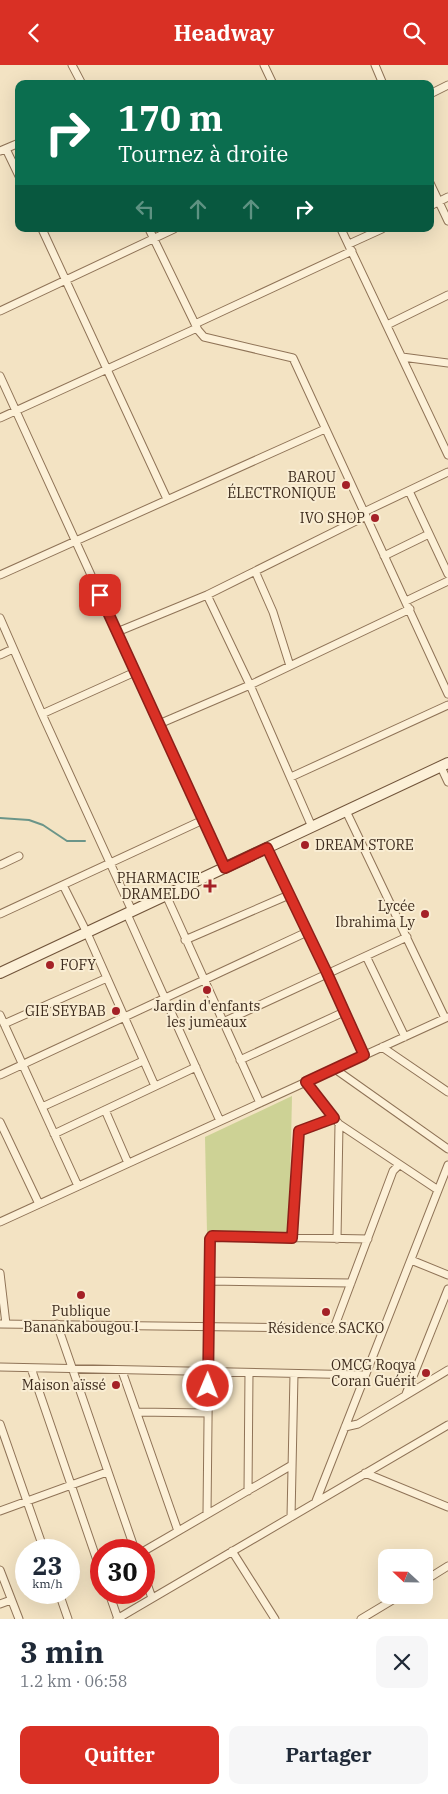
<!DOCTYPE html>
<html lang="fr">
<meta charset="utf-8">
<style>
:root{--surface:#fff;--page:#f6f6f7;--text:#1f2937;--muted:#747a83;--accent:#d93025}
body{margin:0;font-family:"IBM Plex Serif",serif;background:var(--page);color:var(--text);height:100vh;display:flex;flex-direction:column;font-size:19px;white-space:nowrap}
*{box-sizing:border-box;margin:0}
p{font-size:16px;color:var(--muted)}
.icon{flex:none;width:28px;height:28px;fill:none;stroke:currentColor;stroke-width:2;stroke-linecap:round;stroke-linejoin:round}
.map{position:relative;height:1554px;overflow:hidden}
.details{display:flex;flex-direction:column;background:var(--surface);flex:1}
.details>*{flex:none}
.hud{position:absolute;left:15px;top:15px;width:419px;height:152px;border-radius:10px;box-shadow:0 5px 20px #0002;background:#0b6e4f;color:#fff;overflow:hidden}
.needle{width:32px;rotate:292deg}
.fabs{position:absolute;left:378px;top:1484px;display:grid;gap:10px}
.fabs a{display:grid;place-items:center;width:55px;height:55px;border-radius:10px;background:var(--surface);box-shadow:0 5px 20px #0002;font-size:25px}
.speed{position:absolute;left:15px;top:1474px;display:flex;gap:10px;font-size:25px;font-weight:700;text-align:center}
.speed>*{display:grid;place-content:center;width:65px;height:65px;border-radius:50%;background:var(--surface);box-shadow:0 5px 20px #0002;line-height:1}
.speed small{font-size:12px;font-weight:400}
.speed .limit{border:8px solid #d22;background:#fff;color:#111}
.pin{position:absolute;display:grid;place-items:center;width:42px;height:42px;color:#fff;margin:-21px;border-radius:10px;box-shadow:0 2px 8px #0006}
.me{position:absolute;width:55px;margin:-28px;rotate:1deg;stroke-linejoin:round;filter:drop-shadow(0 0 4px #0008)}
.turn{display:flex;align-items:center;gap:18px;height:105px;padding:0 20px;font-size:22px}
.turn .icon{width:65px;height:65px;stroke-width:2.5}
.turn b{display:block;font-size:35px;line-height:42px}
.lanes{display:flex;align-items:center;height:48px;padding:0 20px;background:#0003;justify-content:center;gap:25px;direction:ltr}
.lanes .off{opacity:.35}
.round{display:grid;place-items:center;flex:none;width:52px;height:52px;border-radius:10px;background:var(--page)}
.summary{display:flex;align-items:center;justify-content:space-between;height:85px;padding:0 20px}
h1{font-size:30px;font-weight:700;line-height:38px}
.cta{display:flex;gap:10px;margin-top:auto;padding:10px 20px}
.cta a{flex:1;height:58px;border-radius:10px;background:var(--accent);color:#fff;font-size:20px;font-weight:700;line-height:58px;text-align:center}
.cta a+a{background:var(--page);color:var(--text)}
header{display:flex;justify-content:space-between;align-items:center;height:65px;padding:0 20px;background:var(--accent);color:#fff;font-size:22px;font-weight:700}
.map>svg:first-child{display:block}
.garden{fill:#cdd295}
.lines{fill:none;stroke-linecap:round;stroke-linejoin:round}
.stream{stroke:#6b9589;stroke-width:2}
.street-casing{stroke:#8f7357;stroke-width:9}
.secondary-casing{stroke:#71543a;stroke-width:12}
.street{stroke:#fcf0d7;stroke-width:7}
.secondary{stroke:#fcf0d7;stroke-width:10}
.route-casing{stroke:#8d1f18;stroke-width:12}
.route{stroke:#d93025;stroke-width:9}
.poi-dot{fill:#a42127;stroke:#f9edd3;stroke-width:2}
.labels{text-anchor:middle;stroke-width:4;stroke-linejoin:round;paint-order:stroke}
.poi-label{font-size:14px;fill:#3d2b1d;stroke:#f9edd3;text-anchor:end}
</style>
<header><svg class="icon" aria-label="back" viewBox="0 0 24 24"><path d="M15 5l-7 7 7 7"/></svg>Headway<svg class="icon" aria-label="search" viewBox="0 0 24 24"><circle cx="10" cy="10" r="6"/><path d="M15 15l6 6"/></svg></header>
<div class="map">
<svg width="448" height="1554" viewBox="0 0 448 1554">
<rect width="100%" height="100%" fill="#f3e3c3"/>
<!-- garden -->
<path class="garden" d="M292 1031 289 1170 207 1168 205 1072Z"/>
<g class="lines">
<!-- stream -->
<path class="stream" d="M0 753 29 755 43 760 67 776H85"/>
<defs>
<path id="street" d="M72 0 82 19
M264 0 273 19
M375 0 383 19
M430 29 448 20
M6 84 19 111
M0 86 19 78
M430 118 448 156
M430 141 448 132
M42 164 167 434
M149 164 198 265 204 272 293 293 448 629
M341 164 448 390
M349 179 382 164
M0 246 174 164
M195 259 352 186
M387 260 448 230
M402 292 448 298
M0 311 225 803
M0 353 197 263
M409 426 448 509
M364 447 448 407
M384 491 429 469
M255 506 273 547 290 601
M0 510 325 364
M207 530 250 620 312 762
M406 536 448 516
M0 553 42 649 132 846
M117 567 207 530 366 451
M0 590 13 584
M42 649 135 607
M159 659 250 620 410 544
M441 702 448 717
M291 712 448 640
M346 746 445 953
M267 783 327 909 364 990
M0 800 19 791
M63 820 87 868 155 1021
M166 830 260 1038
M0 849 203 755
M127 849 220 1056
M185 875 289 830
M366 891 405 972
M0 950 78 1121
M223 957 407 872
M4 959 107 913
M382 982 448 1027
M240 995 344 947
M335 1004 448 1084
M0 1010 307 867
M306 1017 339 1059 438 1125
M42 1042 143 996
M105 1045 128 1098
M0 1057 39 1139
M54 1069 196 1002
M0 1157 448 952
M292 1173 299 1066 334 1053
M337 1174 339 1059
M411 1195 448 1210
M0 1208 6 1259
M209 1216 351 1218
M0 1259 383 1264
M57 1259 135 1485
M334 1263 393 1106 399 1100
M0 1302 365 1310
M31 1303 101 1507
M122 1306 178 1466
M406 1329 448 1224
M137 1347 208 1348
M0 1359 44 1485
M345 1362 358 1359 448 1305
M365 1408 448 1442
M248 1426 249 1308
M316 1436 448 1100
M0 1446 107 1407
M207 1449 210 1174 212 1171 368 1174
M291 1452 294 1309
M144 1486 292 1400
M232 1486 275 1554
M0 1505 19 1554
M144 1510 152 1533
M424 1516 448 1501
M59 1528 68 1554
M109 1528 118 1554
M0 1539 11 1535
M117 1554 448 1360
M361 1554 401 1530"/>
<path id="secondary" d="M0 908 448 698"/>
</defs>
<!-- street casing -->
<use href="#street" class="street-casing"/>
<!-- secondary casing -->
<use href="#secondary" class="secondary-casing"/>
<!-- street -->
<use href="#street" class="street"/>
<!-- secondary -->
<use href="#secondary" class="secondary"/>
</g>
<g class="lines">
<defs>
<path id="route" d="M100 530 225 803 267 783 327 908 364 990 306 1017 334 1053 299 1066 292 1173 212 1171 210 1174 208 1321"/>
</defs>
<!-- route casing -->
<use href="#route" class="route-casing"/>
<!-- route -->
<use href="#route" class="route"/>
</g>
<!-- markers -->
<g class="poi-dot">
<circle cx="346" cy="420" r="5"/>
<circle cx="375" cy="453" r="5"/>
<circle cx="305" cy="780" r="5"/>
<path d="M207.5 813.5h5v5h5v5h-5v5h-5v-5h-5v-5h5z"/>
<circle cx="425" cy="849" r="5"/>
<circle cx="50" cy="900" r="5"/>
<circle cx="207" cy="925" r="5"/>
<circle cx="116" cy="946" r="5"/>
<circle cx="81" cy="1230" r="5"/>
<circle cx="326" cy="1247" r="5"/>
<circle cx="426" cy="1308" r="5"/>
<circle cx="116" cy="1320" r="5"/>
</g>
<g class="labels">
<!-- poi labels -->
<g class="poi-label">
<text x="336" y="417">BAROU<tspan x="336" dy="16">ÉLECTRONIQUE</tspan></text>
<text x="365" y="458">IVO SHOP</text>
<text x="315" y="785" text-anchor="start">DREAM STORE</text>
<text x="200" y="818">PHARMACIE<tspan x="200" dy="16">DRAMELDO</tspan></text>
<text x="415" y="846">Lycée<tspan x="415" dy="16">Ibrahima Ly</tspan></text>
<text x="60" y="905" text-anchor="start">FOFY</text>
<text x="207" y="946" text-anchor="middle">Jardin d'enfants<tspan x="207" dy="16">les jumeaux</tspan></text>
<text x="106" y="951">GIE SEYBAB</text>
<text x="81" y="1251" text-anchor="middle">Publique<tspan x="81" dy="16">Banankabougou I</tspan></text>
<text x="326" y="1268" text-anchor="middle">Résidence SACKO</text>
<text x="416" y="1305">OMCG Roqya<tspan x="416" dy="16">Coran Guérit</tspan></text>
<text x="106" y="1325">Maison aïssé</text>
</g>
</g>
</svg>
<div class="fabs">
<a><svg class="needle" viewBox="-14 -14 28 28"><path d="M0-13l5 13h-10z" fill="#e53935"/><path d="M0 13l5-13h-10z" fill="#747a83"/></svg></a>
</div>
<div class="speed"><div>23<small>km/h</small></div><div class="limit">30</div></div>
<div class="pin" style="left:100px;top:530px;background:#d93025"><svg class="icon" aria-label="arrive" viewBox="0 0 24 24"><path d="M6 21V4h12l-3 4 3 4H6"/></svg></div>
<svg class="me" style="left:208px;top:1321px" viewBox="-20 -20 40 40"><circle r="17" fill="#d93025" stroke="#fff" stroke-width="3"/><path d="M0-11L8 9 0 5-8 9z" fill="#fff"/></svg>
<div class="hud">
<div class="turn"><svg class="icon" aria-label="right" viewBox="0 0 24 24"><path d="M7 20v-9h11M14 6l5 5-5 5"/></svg><div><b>170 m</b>Tournez à droite</div></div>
<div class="lanes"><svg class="icon off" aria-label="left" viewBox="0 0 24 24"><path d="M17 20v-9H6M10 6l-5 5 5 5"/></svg><svg class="icon off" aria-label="ahead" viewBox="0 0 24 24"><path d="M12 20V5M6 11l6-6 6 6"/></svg><svg class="icon off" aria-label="ahead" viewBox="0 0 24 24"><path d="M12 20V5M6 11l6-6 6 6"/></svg><svg class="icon" aria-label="right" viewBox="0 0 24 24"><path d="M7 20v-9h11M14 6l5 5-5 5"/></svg></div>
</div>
</div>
<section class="details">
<div class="summary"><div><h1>3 min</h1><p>1.2 km · 06:58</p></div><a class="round"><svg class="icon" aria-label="close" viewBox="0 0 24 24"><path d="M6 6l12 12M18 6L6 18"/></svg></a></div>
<div class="cta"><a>Quitter</a><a>Partager</a></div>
</section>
